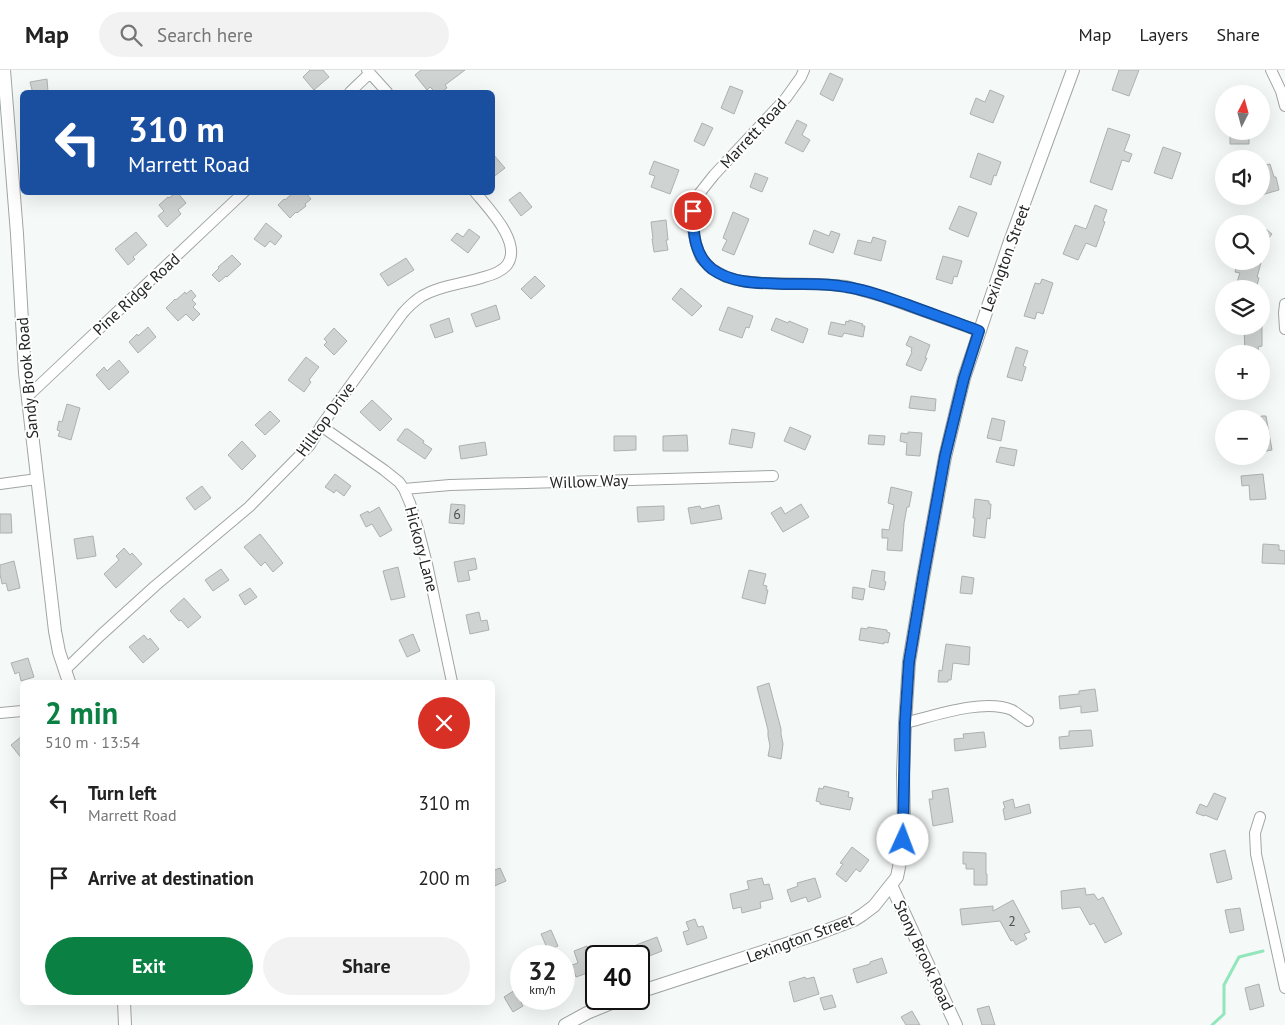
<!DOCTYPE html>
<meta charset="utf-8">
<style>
:root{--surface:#fff;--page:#f2f2f2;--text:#222;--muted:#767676;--line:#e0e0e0;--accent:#0b8043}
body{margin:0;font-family:"PT Sans",sans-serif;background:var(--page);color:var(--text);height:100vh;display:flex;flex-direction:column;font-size:19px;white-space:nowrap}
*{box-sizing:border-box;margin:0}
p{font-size:16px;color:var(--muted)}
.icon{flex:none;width:28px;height:28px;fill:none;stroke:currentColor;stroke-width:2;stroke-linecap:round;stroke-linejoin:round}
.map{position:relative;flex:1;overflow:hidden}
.side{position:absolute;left:20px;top:610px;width:475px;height:325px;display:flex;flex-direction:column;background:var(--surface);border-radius:8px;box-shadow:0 5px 20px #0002}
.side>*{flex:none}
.banner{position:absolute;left:20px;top:20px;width:475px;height:105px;border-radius:8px;box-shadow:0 5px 20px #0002;background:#1a4fa0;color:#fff;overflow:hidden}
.needle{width:32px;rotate:6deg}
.fabs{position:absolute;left:1215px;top:15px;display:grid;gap:10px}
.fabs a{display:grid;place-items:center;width:55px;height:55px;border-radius:50%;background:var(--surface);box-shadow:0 5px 20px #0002;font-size:25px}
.speed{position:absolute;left:510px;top:875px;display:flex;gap:10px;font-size:25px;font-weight:700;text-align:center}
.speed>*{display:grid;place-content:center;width:65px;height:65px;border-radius:50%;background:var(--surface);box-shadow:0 5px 20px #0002;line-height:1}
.speed small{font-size:12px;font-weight:400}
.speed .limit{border:2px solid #111;border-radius:8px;background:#fff;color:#111}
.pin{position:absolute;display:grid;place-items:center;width:42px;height:42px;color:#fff;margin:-21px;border:2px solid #fff;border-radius:50%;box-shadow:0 1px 5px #0007}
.me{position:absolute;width:55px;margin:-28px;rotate:2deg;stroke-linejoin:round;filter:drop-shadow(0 0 4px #0008)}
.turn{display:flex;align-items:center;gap:18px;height:105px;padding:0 25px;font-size:22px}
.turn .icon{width:65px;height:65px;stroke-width:2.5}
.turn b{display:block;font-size:35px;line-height:42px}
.round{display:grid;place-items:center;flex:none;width:52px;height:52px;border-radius:26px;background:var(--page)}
.overview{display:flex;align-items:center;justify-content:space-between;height:85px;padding:0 25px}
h1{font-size:30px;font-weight:800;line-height:38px;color:var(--accent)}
.cta{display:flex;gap:10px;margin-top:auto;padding:10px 25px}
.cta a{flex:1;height:58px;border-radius:30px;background:var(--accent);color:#fff;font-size:20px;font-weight:800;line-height:58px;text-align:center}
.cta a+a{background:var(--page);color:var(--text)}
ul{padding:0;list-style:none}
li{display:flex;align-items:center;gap:15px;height:75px;padding:0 25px}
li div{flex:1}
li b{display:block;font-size:19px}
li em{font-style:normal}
header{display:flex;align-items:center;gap:30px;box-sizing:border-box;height:70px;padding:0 25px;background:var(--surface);border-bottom:1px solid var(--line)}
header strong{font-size:24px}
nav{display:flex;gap:28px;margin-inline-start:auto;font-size:18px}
.search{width:350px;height:45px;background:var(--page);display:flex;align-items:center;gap:12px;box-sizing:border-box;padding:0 18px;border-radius:28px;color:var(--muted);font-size:19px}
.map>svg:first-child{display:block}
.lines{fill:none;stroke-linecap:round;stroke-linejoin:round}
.stream{stroke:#92e6bc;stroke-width:3}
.building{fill:#cfd3d1;stroke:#aeb1af}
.minor-casing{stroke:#a1a5a2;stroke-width:12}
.tertiary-casing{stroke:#a1a5a2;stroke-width:14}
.minor{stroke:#fff;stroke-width:10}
.tertiary{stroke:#fff;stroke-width:12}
.route-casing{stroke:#114b97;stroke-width:12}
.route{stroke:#1a73e8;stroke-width:9}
.labels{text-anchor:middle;stroke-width:4;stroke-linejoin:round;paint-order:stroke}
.number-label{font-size:14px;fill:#4e504f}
.street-label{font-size:16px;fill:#232524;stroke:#fff}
</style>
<header>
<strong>Map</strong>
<div class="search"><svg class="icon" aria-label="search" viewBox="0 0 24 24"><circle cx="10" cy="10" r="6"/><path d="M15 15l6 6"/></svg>Search here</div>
<nav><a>Map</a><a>Layers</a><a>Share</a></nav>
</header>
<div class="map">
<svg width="1285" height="955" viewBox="0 0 1285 955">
<rect width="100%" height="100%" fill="#f5f9f7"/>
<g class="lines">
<!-- stream -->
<path class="stream" d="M1212 955 1224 944V915L1239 887 1263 881"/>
</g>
<!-- building -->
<path class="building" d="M310 0H323L329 7 314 20 303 7Z
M421 0H465L445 15 447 18 441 22H435L430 17 427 20 415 5Z
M1119 0H1139L1129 26 1112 20Z
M830 3 843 9 833 31 820 24Z
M47 9 48 22H34L33 20H32L30 12Z
M730 16 743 21 734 44 721 38Z
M990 20 1004 26 993 53 970 44 976 28 985 32Z
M797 50 807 55 802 65 810 70 803 82 785 73Z
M702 53 713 58 704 76 694 71Z
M1108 58 1130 65 1124 81 1132 84 1129 92 1122 90 1112 120 1090 112Z
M1230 61H1249V74H1230Z
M1163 77 1181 83 1172 109 1154 103Z
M492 83 505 98 492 108Z
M978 83 1001 92 996 106 994 105 991 115 970 107Z
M654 91 679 100 670 124 651 117 655 106 649 104Z
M1270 94 1274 107H1276L1279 120 1261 125V96Z
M755 103 768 108 762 122 750 117Z
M177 122 186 133 178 140 181 144 167 157 158 146 164 141 159 135 168 127 169 128Z
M294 122H305L311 129 305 134 306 136 297 143 296 142 290 148 278 135 284 129 285 130Z
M520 122 532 137 521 146 509 130Z
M1095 135 1107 140 1103 151 1105 152 1096 177 1086 173 1078 190 1063 184 1075 155 1086 159Z
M959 136 977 143 968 167 949 159Z
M733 142 749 149 734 185 722 180 727 170 723 168Z
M666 150 668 170H666L668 180 654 182 652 169H653L651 152Z
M266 153 282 166 275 175 270 171 265 177 254 169Z
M1261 155 1272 164 1261 178Z
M469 159 480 167 468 183 451 170 457 163 463 167Z
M814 160 829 166 831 161 840 164 833 183 809 174Z
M136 162 147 175 133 187 135 189 128 195 115 179Z
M873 167 886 171 881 191 854 184 858 170 871 173Z
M232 185 241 194 227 207 226 206 219 212 212 205 219 198 218 197Z
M943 186 962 191 957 207 954 206 952 214 936 209Z
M406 188 414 200 388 216 380 204Z
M1238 191H1254L1261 193 1257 207 1259 208 1256 219H1241L1242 213 1237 212 1240 203 1235 202Z
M535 206 545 216 531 229 521 219Z
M1042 209 1053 213 1043 244 1037 242 1035 249 1024 246 1035 213 1040 214Z
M681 218 702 236 692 246 672 229Z
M191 220 196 226 192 230 196 234 193 237 200 244 193 251 186 244 178 251 166 238 175 229 176 230 185 222 186 224Z
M496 235 500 249 476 257 471 244Z
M728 237 753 246 749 258 746 257 742 268 719 260Z
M449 248 453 262 435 268 430 255Z
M776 248 788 253 789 251 808 259 803 273 771 260Z
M849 250 863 254 862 256H865L863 267 844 263 842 267 828 264 831 252 845 255 846 251 849 252Z
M1244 256H1262V276L1258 277 1259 284H1245Z
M148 257 156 267 138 283 129 272 137 264 138 266Z
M334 258 347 271 334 285 324 275 327 272 324 269Z
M910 266 930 275 925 288H927L921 301 906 295 912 282 911 281 912 278 906 275Z
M1016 277 1028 281 1023 296 1026 297 1022 311 1007 307Z
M306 287 319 297 309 310 311 312 304 322 288 310Z
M119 290 129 302 109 320 96 305 104 297 107 301Z
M911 326 936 329 935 341 909 338Z
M372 330 392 349 380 361 360 342Z
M67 334 80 338 71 370 58 366 60 361 57 360 59 351 62 352Z
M270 341 280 351 265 365 255 355Z
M1261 346H1266L1272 380 1261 382Z
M992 348 1005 351 1001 371 987 368Z
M790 357 811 366 805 380 784 371Z
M405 359H408L424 371 423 373 432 379 425 389 397 370Z
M732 359 755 363 752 378 729 374Z
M908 362 922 363 920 386 906 385 907 373 900 371 901 363 908 364Z
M687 365 688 381H663V366Z
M869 365 885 366 884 375 868 374Z
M614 366H636V380L614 381Z
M242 371 256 386 242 400 228 385Z
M485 372 487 385 461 389 459 376Z
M1000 377 1017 380 1014 396 996 392Z
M335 404 351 416 344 426 336 420 334 423 325 417Z
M1263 404 1266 429 1250 430 1249 415 1242 416 1241 406Z
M202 416 211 428 195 440 186 428Z
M891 417 912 422 909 437H907L904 453 902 481 887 480 888 468H882V459L889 460 894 435 888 433Z
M975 429 989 431V434H991L990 449 987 448 985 468 973 466 975 448H973Z
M451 434 465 435 464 454 449 453Z
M801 434 809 447 783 462 771 443 781 437 785 444Z
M719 435 722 449 691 454 688 438 700 436 701 439Z
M664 436V450L638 452 637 437Z
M379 437 392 460 380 467 372 454 366 457 360 445 368 441 369 443Z
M0 444H11L12 463H0Z
M260 464 283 493 273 502 265 492 261 496 244 477Z
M93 466 96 486 77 489 74 469Z
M1263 474 1279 475V480L1285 481V494L1262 493Z
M124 478 130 485 132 483 142 494 116 518 104 504 119 490 116 486Z
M475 488 477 499 468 501 470 510 458 512 454 492Z
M14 491 20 518 8 521 6 513 2 514 0 504V495Z
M398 497 405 527 391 530 383 501Z
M221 499 229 510 213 521 205 510Z
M749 500 766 504 763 515 767 516 766 520H768L765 534 742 528Z
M872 500 885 502 884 511 886 512 884 520 869 517Z
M962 506 974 508 972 524 960 523Z
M853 517 865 519 863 530 852 528Z
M250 518 257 527 245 535 239 525Z
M184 528 201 547 188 558 181 550 179 551 170 541Z
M479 542 481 551 487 550 489 560 470 564 466 545Z
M868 557 887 560V562L890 563 888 573 884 572V574L859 570 861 558 867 559Z
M413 564 420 581 407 587 399 570Z
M144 565 148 570 150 568 159 579 143 593 129 577Z
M946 574 970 577 969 595 953 593 951 610H948V612H938L939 600 942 601Z
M28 588 34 607 21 611 19 602 15 604 11 593Z
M769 613 781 659V664L783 674 781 689 768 686 770 676 768 666V660L757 617Z
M1095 619 1098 641 1081 643V636L1060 639 1059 626 1079 624V621Z
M1091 660 1093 676 1060 679 1059 667 1069 666V661Z
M984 662 986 677 955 681 954 669 964 668 963 664Z
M22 666V689L11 675Z
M824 716 849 722 848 727 853 728 850 740 820 734V732L816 731 819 718 823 719Z
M948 718 953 752 933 756 929 729H933L932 721Z
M1214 723 1226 728 1217 750 1205 745 1204 746 1196 743 1200 734 1207 737Z
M1013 729 1015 738 1029 734 1031 743 1005 750 1003 739 1005 738 1003 732Z
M852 777 869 790 860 802 856 799 846 812 836 804 843 794 840 793Z
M1225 780 1232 809 1217 813 1210 784Z
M963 782 986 783V804H987V815H974V799H966V794H963Z
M500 798 506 811 492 817V801Z
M762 808 764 815 769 814 773 829 760 832 761 838 742 843 741 837 733 839 730 824 749 819 747 811Z
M815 808 821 827 808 832 806 827 791 832 787 820 798 816 797 813Z
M1085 818 1086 825 1094 824 1098 830 1103 827 1122 864 1105 873 1094 853 1090 855 1080 837 1062 839 1061 821Z
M1013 830 1030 862 1024 864 1027 869 1016 875 1013 870 1011 871 1000 851 962 855 960 839 993 836V841Z
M1240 838 1244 860 1230 863 1225 840Z
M695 849 698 857 703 856 707 868 687 875 683 862 689 860 686 852Z
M551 860 558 876 548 880 541 864Z
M657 867 662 881 642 889 636 875Z
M587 876 594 897 592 898 593 901 576 907 572 895 578 893 574 881Z
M882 888 887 903 857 913 853 899 870 894V892Z
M805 907 806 909 814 907 819 924 794 932 789 912Z
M1259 914 1264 936 1250 940 1245 918Z
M515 920 522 932 521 933 523 936 513 942 504 927Z
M832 925 836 937 824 940 820 928Z
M989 936 995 955H982L977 939Z
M912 941 920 955H906L901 947Z"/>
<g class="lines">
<defs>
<path id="minor" d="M367 0 387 22
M804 0 801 7 786 28 714 105 699 124 693 141V159L696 174 701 188 712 199 726 207 741 211 763 213 818 214 846 216 884 227 979 261
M1271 0 1281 21 1285 36
M350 22 370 3
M1285 234 1284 243 1285 259
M28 326 244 122
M321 356 384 400 399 412 404 419 410 433 418 459 427 494 452 612
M0 414 37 409
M404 419 450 415 773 406
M65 600 101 565 155 516 249 437 310 375 321 356 402 244C408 237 414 231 422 226 441 215 463 214 484 207 492 205 502 201 507 195 523 173 488 138 475 122
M0 643 22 641
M905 653C933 646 984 628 1012 640 1017 643 1023 648 1028 651
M1260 747 1255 763 1256 784 1285 918"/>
<path id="tertiary" d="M4 0 17 164 25 303 55 561 59 582 69 612
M891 815 956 955
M639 922 817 864 854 850 862 845 874 836 897 807 902 782 904 758 903 703 905 653 909 592 923 508 945 387 964 308 1008 177 1073 0
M124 932 125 955
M565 955 587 943 621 929"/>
</defs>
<!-- minor casing -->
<use href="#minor" class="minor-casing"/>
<!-- tertiary casing -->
<use href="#tertiary" class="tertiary-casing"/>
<!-- minor -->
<use href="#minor" class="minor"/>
<!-- tertiary -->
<use href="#tertiary" class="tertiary"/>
</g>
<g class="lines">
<defs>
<path id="route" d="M693 141C693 162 694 185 712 199 734 215 764 213 789 214 808 214 828 213 846 217 868 220 888 228 908 235 932 244 956 252 979 261L964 308 945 386 923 508 909 592 905 653 903 770"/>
</defs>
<!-- route casing -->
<use href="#route" class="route-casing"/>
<!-- route -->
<use href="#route" class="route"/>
</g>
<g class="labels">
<!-- number labels -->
<g class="number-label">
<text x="457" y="449">6</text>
<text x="1012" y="856">2</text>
</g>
<!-- street labels -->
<g class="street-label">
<text transform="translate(753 63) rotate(-47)" y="6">Marrett Road</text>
<text transform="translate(1005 188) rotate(-70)" y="6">Lexington Street</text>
<text transform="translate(136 224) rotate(-43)" y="6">Pine Ridge Road</text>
<text transform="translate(27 308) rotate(-95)" y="6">Sandy Brook Road</text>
<text transform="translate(325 349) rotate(-54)" y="6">Hilltop Drive</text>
<text transform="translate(589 411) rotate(-2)" y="6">Willow Way</text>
<text transform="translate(422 479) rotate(75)" y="6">Hickory Lane</text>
<text transform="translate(800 868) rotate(-20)" y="6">Lexington Street</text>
<text transform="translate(924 885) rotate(65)" y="6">Stony Brook Road</text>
</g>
</g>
</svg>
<div class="fabs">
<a><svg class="needle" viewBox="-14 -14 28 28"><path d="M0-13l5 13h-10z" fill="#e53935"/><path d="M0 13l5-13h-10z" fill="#767676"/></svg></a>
<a><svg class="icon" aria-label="sound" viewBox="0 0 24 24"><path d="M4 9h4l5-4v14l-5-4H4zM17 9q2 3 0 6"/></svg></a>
<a><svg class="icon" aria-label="search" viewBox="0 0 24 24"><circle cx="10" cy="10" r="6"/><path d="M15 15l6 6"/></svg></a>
<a><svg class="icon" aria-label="layers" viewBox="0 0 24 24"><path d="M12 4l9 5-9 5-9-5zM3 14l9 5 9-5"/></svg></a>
<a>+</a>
<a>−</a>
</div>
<div class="speed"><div>32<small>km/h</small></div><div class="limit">40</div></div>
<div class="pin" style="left:693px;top:141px;background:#d93025"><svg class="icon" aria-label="arrive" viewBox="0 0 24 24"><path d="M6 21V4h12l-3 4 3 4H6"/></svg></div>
<svg class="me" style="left:903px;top:770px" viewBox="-20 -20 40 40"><circle r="19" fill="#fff"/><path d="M0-13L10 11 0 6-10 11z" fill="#1a73e8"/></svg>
<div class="banner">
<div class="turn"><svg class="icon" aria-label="left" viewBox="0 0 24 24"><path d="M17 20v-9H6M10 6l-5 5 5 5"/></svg><div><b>310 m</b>Marrett Road</div></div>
</div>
<section class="side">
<div class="overview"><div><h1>2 min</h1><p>510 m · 13:54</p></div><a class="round" style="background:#d93025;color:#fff"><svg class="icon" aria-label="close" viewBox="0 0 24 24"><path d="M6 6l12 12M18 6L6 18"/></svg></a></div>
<ul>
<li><svg class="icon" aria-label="left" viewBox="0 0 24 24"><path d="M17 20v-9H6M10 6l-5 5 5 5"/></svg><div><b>Turn left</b><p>Marrett Road</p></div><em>310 m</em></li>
<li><svg class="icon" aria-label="arrive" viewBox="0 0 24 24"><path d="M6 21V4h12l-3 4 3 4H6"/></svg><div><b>Arrive at destination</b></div><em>200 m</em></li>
</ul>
<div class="cta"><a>Exit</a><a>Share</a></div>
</section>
</div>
